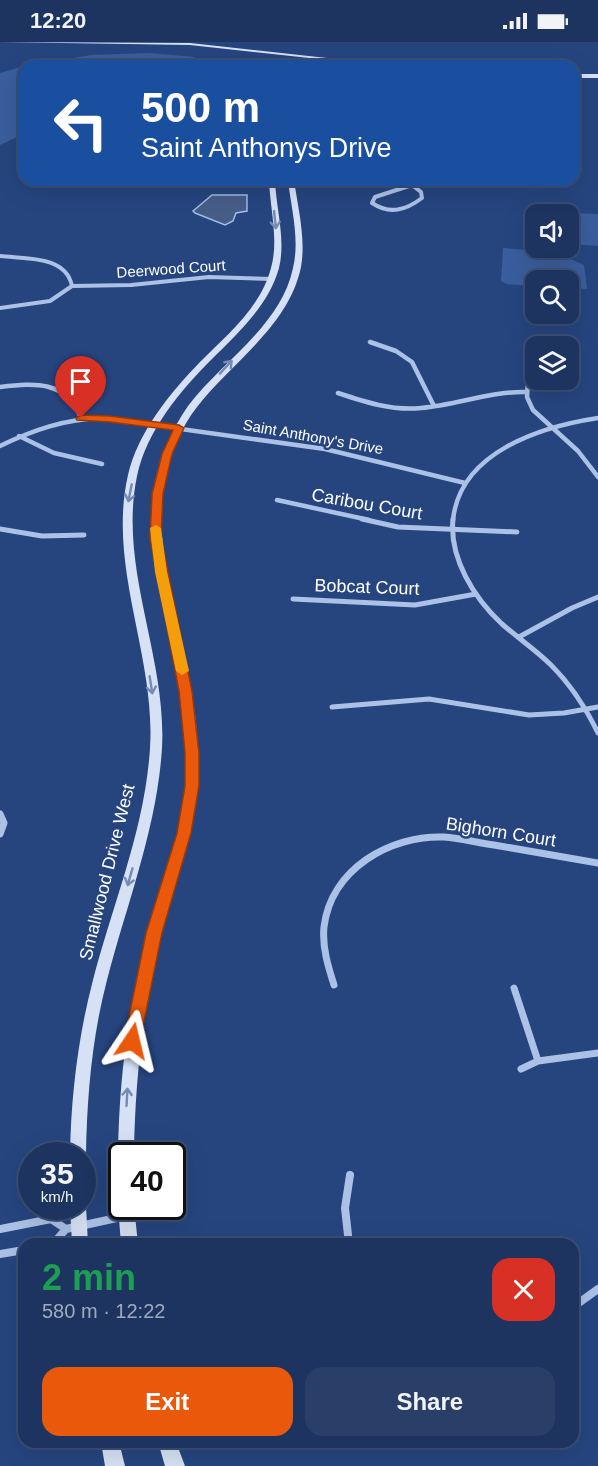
<!DOCTYPE html>
<meta charset="utf-8">
<style>
:root{--surface:#1c345f;--page:#293f68;--text:#f1f3f6;--muted:#a0aabd;--line:#3a4f74;--accent:#ea580c}
body{margin:0;font-family:Helvetica,sans-serif;background:var(--page);color:var(--text);height:100vh;display:flex;flex-direction:column;font-size:22px;white-space:nowrap}
*{box-sizing:border-box;margin:0}
p{font-size:20px;color:var(--muted)}
.icon{flex:none;width:33px;height:33px;fill:none;stroke:currentColor;stroke-width:2;stroke-linecap:round;stroke-linejoin:round}
.map{position:relative;flex:1;overflow:hidden}
.details{position:absolute;left:18px;top:1196px;width:561px;height:210px;display:flex;flex-direction:column;background:var(--surface);border-radius:18px;box-shadow:0 6px 24px #0002,0 0 0 2px var(--line)}
.details>*{flex:none}
.top-card{position:absolute;left:18px;top:18px;width:562px;height:126px;border-radius:18px;box-shadow:0 6px 24px #0002,0 0 0 2px var(--line);background:#1a4fa0;color:#fff;overflow:hidden}
.controls{position:absolute;left:525px;top:162px;display:grid;gap:12px}
.controls a{display:grid;place-items:center;width:54px;height:54px;border-radius:12px;background:var(--surface);box-shadow:0 6px 24px #0002,0 0 0 2px var(--line);font-size:30px}
.speed{position:absolute;left:18px;top:1100px;display:flex;gap:12px;font-size:30px;font-weight:700;text-align:center}
.speed>*{display:grid;place-content:center;width:78px;height:78px;border-radius:50%;background:var(--surface);box-shadow:0 6px 24px #0002,0 0 0 2px var(--line);line-height:1}
.speed small{font-size:15px;font-weight:400}
.speed .limit{border:3px solid #111;border-radius:9px;background:#fff;color:#111}
.pin{position:absolute;display:grid;place-items:center;width:51px;height:51px;color:#fff;margin:-62px -26px;border-radius:50% 50% 50% 0;rotate:-45deg;box-shadow:0 0 6px #0007}
.pin .icon{rotate:45deg}
.me{position:absolute;width:66px;margin:-33px;rotate:10deg;stroke-linejoin:round;filter:drop-shadow(0 0 4px #0008)}
.turn{display:flex;align-items:center;gap:21px;height:126px;padding:0 24px;font-size:27px}
.turn .icon{width:78px;height:78px;stroke-width:2.5}
.turn b{display:block;font-size:42px;line-height:51px}
.round{display:grid;place-items:center;flex:none;width:63px;height:63px;border-radius:18px;background:var(--page)}
.overview{display:flex;align-items:center;justify-content:space-between;height:102px;padding:0 24px}
h1{font-size:36px;font-weight:800;line-height:45px;color:#1e9e55}
.cta{display:flex;gap:12px;margin-top:auto;padding:12px 24px}
.cta a{flex:1;height:69px;border-radius:18px;background:var(--accent);color:#fff;font-size:24px;font-weight:800;line-height:69px;text-align:center}
.cta a+a{background:var(--page);color:var(--text)}
.status{display:flex;justify-content:space-between;align-items:center;height:42px;padding:0 30px;background:var(--surface);direction:ltr}
.status svg{height:16px;fill:currentColor}
.map>svg:first-child{display:block}
.green{fill:#3a5e9d}
.water{fill:#465d88;stroke:#a0bbe6;stroke-width:1.5}
.lines{fill:none;stroke-linecap:round;stroke-linejoin:round}
.street-far4{stroke:#acc1e6;stroke-width:4}
.street-far3{stroke:#acc1e6;stroke-width:4.5}
.street-far2{stroke:#acc1e6;stroke-width:5}
.street-far1{stroke:#acc1e6;stroke-width:7}
.street{stroke:#acc1e6;stroke-width:8}
.secondary{fill:#d6e1f5;fill-rule:evenodd}
.oneway{stroke:#758bb4}
.route{fill:#ea580c;stroke:#983908;stroke-width:1.5}
.slow{fill:#f59e0b}
.labels{text-anchor:middle;stroke-width:5;stroke-linejoin:round;paint-order:stroke}
.far-street-label{font-size:15px;fill:#fff;stroke:#26457f}
.street-label{font-size:18px;fill:#fff;stroke:#26457f}
</style>
<div class="status"><b>12:20</b><svg viewBox="0 0 49 12"><path d="M0 12V9h3v3zM5 12V6h3v6zM10 12V3h3v9zM15 12V0h3v12zM26 1h20v11H26zM47 4h2v5h-2z"/></svg></div>
<div class="map">
<svg width="598" height="1424" viewBox="0 0 598 1424">
<rect width="100%" height="100%" fill="#26457f"/>
<!-- green -->
<path class="green" d="M150 11 195 15 175 24H26L91 13Z
M24 24V92L0 103V31Z
M573 171 598 172V204L570 202 568 172Z
M503 206 554 210 584 223 587 247 569 246 568 238H536L535 244 506 242 501 239Z"/>
<!-- water -->
<path class="water" d="M212 153H247V169L236 171 233 179 225 183 195 171 193 169Z"/>
<g class="lines">
<!-- street-far4 -->
<path class="street-far4" d="M402 138 412 143
M412 143 421 150 422 156C406 168 390 173 372 161L375 155Z
M0 214C25 217 66 213 72 244
M72 244 131 243 209 235 272 237
M0 266 50 259 72 244"/>
<!-- street-far3 -->
<path class="street-far3" d="M370 300 396 309 412 320 434 364
M529 322 527 355 533 368 578 409 598 435
M0 345C35 341 66 338 81 376
M338 351C365 360 392 369 421 366 457 363 490 349 527 350
M19 394 54 411 102 422
M0 404C33 388 65 377 102 376L325 407 465 441
M277 458 369 478
M453 478C460 410 540 385 598 376"/>
<!-- street-far2 -->
<path class="street-far2" d="M362 477 398 485 517 490
M453 477C449 516 474 556 502 582 518 596 536 608 551 623 571 643 586 666 598 691
M0 487 42 494 84 493
M293 557 415 563 476 552
M519 595 572 566 598 555
M332 665 429 657 529 673 564 671 598 665"/>
<!-- street-far1 -->
<path class="street-far1" d="M0 772 4 781 0 792
M334 943C328 924 322 905 324 885 331 827 390 793 444 795 461 796 478 801 494 803 529 809 563 815 598 821
M514 946 538 1019
M521 1027 538 1019 598 1011"/>
<!-- street -->
<path class="street" d="M0 1187 51 1177 66 1187
M53 1202 66 1187 126 1174
M349 1202 345 1166 350 1133
M0 1212 24 1208
M573 1265 598 1247"/>
<!-- secondary -->
<path class="secondary" d="M0 0 190 1 400 24H383L190 3Z
M574 32H598V36H574Z
M269 138H275C276 167 286 197 279 226 269 263 238 291 212 317 180 349 147 388 137 434 118 526 167 614 162 706 157 786 127 861 107 938 92 995 87 1054 86 1113L82 1119V1113H70C71 1054 78 995 93 938 113 861 145 787 150 706 156 614 107 525 128 433 138 390 170 351 200 320 227 293 261 265 271 226 279 198 270 167 269 138Z
M288 138H294C298 166 306 197 301 225 289 284 231 321 197 365 180 386 170 414 165 441 154 493 170 543 181 594 191 642 201 692 198 742 195 794 174 843 161 893 143 965 135 1038 134 1113H122V1119L118 1113C119 1038 128 965 147 893 160 843 183 794 186 742 189 692 180 642 170 593 159 542 144 492 155 440 161 413 172 387 188 364 222 319 281 284 293 226 300 197 291 166 288 138Z
M82 1158 86 1164 88 1202H72L70 1164H82Z
M120 1158 122 1164H134L138 1202H121L118 1164Z
M101 1400H119L125 1424H105Z
M158 1400H176L185 1424H165Z"/>
</g>
<!-- one-way arrows -->
<defs><path id="oneway-shaft" d="M-6 0H5M1.5-3L5.5 0L1.5 3" fill="none" stroke-width="1.6" stroke-linecap="round" stroke-linejoin="round" transform="scale(1.5)"/></defs>
<g class="oneway">
<use href="#oneway-shaft" transform="translate(275 178) rotate(84)"/>
<use href="#oneway-shaft" transform="translate(226 325) rotate(-47)"/>
<use href="#oneway-shaft" transform="translate(130 451) rotate(101)"/>
<use href="#oneway-shaft" transform="translate(151 643) rotate(81)"/>
<use href="#oneway-shaft" transform="translate(130 835) rotate(106)"/>
<use href="#oneway-shaft" transform="translate(127 1055) rotate(-87)"/>
</g>
<!-- route -->
<path class="route" d="M81 373 110 374 179 383 184 386 172 412 163 452 161 496 192 649 199 711V744L191 791 162 891 140 999 138 1004 132 1007 126 1004 124 999 146 891 177 791 185 744V711L179 649 150 496 152 452 162 412 173 388 110 380 77 378 76 376Z"/>
<!-- slow -->
<path class="slow" d="M156 483 161 486 167 530 189 629 182 633 176 629 155 530 150 486Z"/>
<g class="labels">
<!-- far-street labels -->
<g class="far-street-label">
<text transform="translate(171 227) rotate(-4)" y="5">Deerwood Court</text>
<text transform="translate(313 395) rotate(10)" y="5">Saint Anthony's Drive</text>
</g>
<!-- street labels -->
<g class="street-label">
<text transform="translate(367 462) rotate(10)" y="6">Caribou Court</text>
<text transform="translate(367 545) rotate(2)" y="6">Bobcat Court</text>
<text transform="translate(501 790) rotate(9)" y="6">Bighorn Court</text>
<text transform="translate(107 830) rotate(-76)" y="6">Smallwood Drive West</text>
</g>
</g>
</svg>
<div class="controls">
<a><svg class="icon" aria-label="sound" viewBox="0 0 24 24"><path d="M4 9h4l5-4v14l-5-4H4zM17 9q2 3 0 6"/></svg></a>
<a><svg class="icon" aria-label="search" viewBox="0 0 24 24"><circle cx="10" cy="10" r="6"/><path d="M15 15l6 6"/></svg></a>
<a><svg class="icon" aria-label="layers" viewBox="0 0 24 24"><path d="M12 4l9 5-9 5-9-5zM3 14l9 5 9-5"/></svg></a>
</div>
<div class="speed"><div>35<small>km/h</small></div><div class="limit">40</div></div>
<div class="pin" style="left:81px;top:376px;background:#d93025"><svg class="icon" aria-label="arrive" viewBox="0 0 24 24"><path d="M6 21V4h12l-3 4 3 4H6"/></svg></div>
<svg class="me" style="left:132px;top:999px" viewBox="-20 -20 40 40"><path d="M0-17L14 15 0 8-14 15z" fill="#ea580c" stroke="#fff" stroke-width="4"/></svg>
<div class="top-card">
<div class="turn"><svg class="icon" aria-label="left" viewBox="0 0 24 24"><path d="M17 20v-9H6M10 6l-5 5 5 5"/></svg><div><b>500 m</b>Saint Anthonys Drive</div></div>
</div>
<section class="details">
<div class="overview"><div><h1>2 min</h1><p>580 m · 12:22</p></div><a class="round" style="background:#d93025;color:#fff"><svg class="icon" aria-label="close" viewBox="0 0 24 24"><path d="M6 6l12 12M18 6L6 18"/></svg></a></div>
<div class="cta"><a>Exit</a><a>Share</a></div>
</section>
</div>
